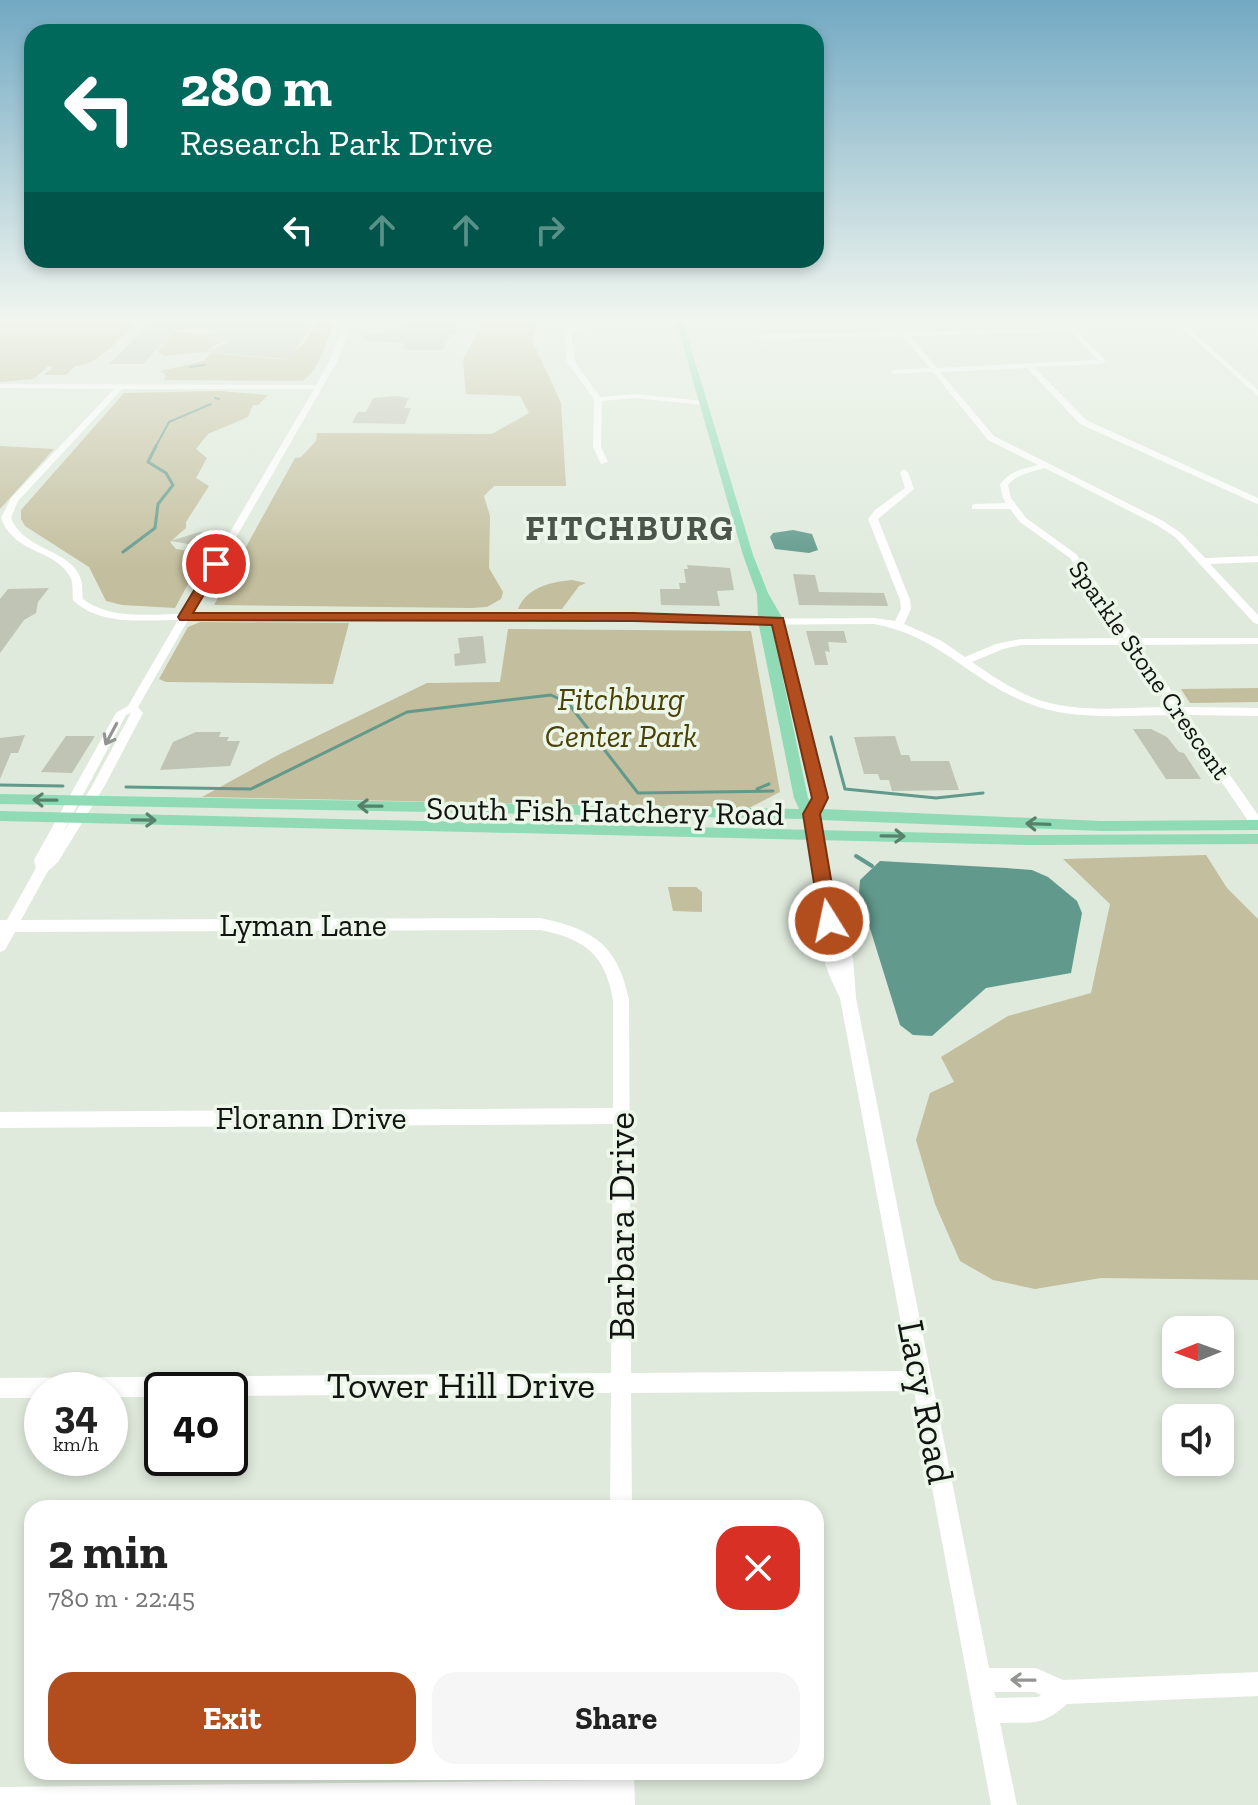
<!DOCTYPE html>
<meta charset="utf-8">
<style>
:root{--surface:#fff;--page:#f6f6f6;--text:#222;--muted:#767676;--accent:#b24e1d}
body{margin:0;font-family:"Zilla Slab",serif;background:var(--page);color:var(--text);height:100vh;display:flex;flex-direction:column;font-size:30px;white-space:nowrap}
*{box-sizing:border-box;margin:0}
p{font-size:26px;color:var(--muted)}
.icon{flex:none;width:44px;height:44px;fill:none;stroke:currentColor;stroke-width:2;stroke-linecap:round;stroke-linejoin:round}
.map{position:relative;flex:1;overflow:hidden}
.drawer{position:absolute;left:24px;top:1500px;width:800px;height:280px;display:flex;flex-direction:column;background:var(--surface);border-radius:24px;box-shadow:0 4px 12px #0003}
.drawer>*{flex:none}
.banner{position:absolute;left:24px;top:24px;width:800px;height:244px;border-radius:24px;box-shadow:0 4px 12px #0003;background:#00695c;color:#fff;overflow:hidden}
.needle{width:52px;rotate:269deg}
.buttons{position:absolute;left:1162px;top:1316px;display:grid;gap:16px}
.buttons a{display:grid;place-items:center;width:72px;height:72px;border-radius:16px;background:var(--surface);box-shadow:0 4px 12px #0003;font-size:40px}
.speed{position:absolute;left:24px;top:1372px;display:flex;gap:16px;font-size:40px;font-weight:700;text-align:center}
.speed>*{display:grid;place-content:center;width:104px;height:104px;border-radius:50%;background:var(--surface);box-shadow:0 4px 12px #0003;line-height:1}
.speed small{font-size:20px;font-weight:400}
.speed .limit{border:4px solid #111;border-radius:12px;background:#fff;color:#111}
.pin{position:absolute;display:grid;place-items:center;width:68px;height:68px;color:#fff;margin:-34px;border:4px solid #fff;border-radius:50%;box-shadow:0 2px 8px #0007}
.me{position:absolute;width:88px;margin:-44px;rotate:350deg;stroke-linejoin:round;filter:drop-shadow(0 0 6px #0008)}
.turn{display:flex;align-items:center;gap:28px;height:168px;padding:0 24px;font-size:36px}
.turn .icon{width:104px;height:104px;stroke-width:2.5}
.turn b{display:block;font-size:56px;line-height:68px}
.lanes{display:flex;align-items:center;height:76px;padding:0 24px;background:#0003;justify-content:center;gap:40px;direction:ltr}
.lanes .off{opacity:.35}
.round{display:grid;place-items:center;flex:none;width:84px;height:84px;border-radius:24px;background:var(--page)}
.headline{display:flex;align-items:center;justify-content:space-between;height:136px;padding:0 24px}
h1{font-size:48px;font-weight:800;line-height:60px}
.primary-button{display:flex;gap:16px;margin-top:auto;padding:16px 24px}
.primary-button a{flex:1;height:92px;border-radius:24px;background:var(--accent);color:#fff;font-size:32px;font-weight:800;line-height:92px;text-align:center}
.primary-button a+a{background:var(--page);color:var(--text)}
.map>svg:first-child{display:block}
.green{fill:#c3be9d}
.water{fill:#61998c}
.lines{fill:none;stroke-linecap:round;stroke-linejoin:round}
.stream-far2{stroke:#61998c;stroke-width:2}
.stream-far1{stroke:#61998c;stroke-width:3}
.stream{stroke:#61998c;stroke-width:4}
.building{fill:#c0c4b4}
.minor{fill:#fff;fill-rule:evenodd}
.major{fill:#90dbb6;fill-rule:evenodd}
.oneway{stroke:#949593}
.oneway2{stroke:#57816b}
.route{fill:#b24e1d;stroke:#743313;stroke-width:2}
.labels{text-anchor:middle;stroke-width:7;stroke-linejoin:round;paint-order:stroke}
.far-street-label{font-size:26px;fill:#111410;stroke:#ecf7e9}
.park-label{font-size:32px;font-style:italic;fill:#4a4106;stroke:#ecf7e9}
.street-label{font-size:32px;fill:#111410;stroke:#ecf7e9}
.far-district-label{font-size:34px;font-weight:bold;letter-spacing:2px;fill:#4c554a;stroke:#ecf7e9}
.near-street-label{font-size:38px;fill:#111410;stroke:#ecf7e9}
</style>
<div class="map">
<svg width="1258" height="1805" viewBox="0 0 1258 1805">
<rect width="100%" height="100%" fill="#dfeadc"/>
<!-- green -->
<path class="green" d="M0 318H141C124 333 99 366 75 366L66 375H44L53 367 48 366 34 379 0 382Z
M321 318H336C329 335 318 374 302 381L164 380 166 375 160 371 204 361 211 353 286 360 303 344Z
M485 318H538L532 340 561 403 566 486H494L484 496 490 516 489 568 503 592 501 599 487 607 471 608 214 605 295 458 301 457 316 441 317 433 492 434 529 413 520 396 466 394 463 360Z
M174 332 211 333 208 341 221 342 205 352 164 356 157 351Z
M219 391 268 395 258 405H253L248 417 208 434 196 449 207 458 196 478 209 486 186 522V528L170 542 176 549 194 552 192 555 200 562 175 608 122 605 106 601 89 567 25 526 21 519V510L124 393Z
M0 446 54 449 0 509Z
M572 580 586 583 579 586 562 609H518C527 587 551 582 572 580Z
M200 622 349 623 333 684 166 682 159 679 188 627Z
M508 629 751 631 780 792 749 808 202 797 278 755 427 683 500 682Z
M1258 688V702L1190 703 1181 689Z
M1206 855 1227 888 1258 919V1280L1101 1278 1035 1289 993 1280 960 1261 935 1204 916 1140 930 1093 954 1082 941 1057 1008 1016 1091 993 1110 904 1063 859Z
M668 887H696L702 892V912L673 911Z"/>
<!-- water -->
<path class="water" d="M793 530 812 534 818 550 809 553 775 549 770 537 773 533Z
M880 861 1006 868 1032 870 1048 877 1077 901 1082 913 1071 973 986 988 932 1036 913 1035 900 1025 859 893 860 880Z"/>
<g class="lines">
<!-- stream-far2 -->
<path class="stream-far2" d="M190 367 205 365
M215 398 219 399
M155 448 169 422 211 404"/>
<!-- stream-far1 -->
<path class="stream-far1" d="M123 552 155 528 158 504 173 485 166 473 148 462 156 446
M831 737 845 789 936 798 983 793
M0 785 63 786
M126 787 251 789 407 712 551 695 568 703 638 793 773 791
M757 789 769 784"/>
<!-- stream -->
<path class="stream" d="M856 856 872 866"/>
</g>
<!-- building -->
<path class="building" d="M155 318H315L292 356 286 359 206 352 229 342 208 341 214 330H175L143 364H109Z
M404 318H461L456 334H451L443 350H410L402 348 404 343 364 341 363 335 398 332Z
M396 396 409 398 404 408H411L405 424 352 423 358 412H366L373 398Z
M200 532 211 533 195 545 170 541Z
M687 565 730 568 734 590 717 591 720 606 661 605 660 589H680L679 583H686L684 569H688Z
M793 574 815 575 819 592 884 593 888 606 799 605Z
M49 588 38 602 36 613 24 620 0 653V599L8 589Z
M806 631H844L847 643 828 642 830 652 825 651 828 665H815Z
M483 636 486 663 455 666 454 654 460 653 458 638Z
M1133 729H1151L1167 737 1179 752 1184 753 1201 779H1166Z
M196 732H221L219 737H229L227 741H240L230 766 160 770 173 742Z
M25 735 18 753H11L0 779V738Z
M66 736H95L72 773 41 772Z
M895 736 901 755H909L911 761H949L959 790 892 791 889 780H880L878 774H864L854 737Z"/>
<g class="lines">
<!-- minor -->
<path class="minor" d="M347 318H353L337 362 192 614H634L698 615 719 619 874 618 895 621 901 609 900 600 868 519 875 510 905 488 900 472 904 469 908 472 914 489 878 519 910 600 911 609 904 624 940 640 965 657 996 644 1021 639 1124 638 1070 558 1020 522 1010 509H972V505L975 504 1006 503 1003 498 1000 485C1009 471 1023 469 1038 465L988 440 933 372 890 374 893 370 930 368 903 336 761 339 758 337 761 335 900 332 889 318H895L907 332 1067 328 1057 318H1063L1104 358 1105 362 1101 364 1034 367 1086 420 1258 498V504L1255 503 1080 424 1027 368 940 372 994 436 1163 521 1181 533 1205 558 1258 556V562L1210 564 1258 615V624L1254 623 1175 537 1157 525 1045 468C1032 472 1017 474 1008 485L1011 498 1026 518 1076 554 1135 638H1258V644L1139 645 1183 707 1258 708V716L1188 715 1258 815V830L1253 828 1176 715C1126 715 1072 722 1025 702 969 679 937 635 874 624L710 625 698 621 634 620H188L138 707 143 713 104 787 58 862 48 871 21 920 540 918C593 929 618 945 629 1000L631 1373 910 1371 840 998C828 974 816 948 822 921L808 834 815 829 820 831 836 920 847 938 853 958 856 998 989 1668H1036L1063 1680 1258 1672V1696L1067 1704C1041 1727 1033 1722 1000 1723L1017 1805H991L914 1391 631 1393 632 1508H610L611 1393 230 1396V1390H162V1397H110V1390H42V1398H0V1378L611 1373 613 1124 0 1128V1112L613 1108V1000C605 954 585 939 540 930L15 932 5 950 0 952V920H7L36 868 34 860 116 713 128 706 178 620C144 620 99 626 73 600 72 592 74 582 69 575 52 548 14 554 1 518L11 498 114 389 0 388V384L316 385 329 362ZM1071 332 1098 360 937 368 910 336ZM122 389H314L182 614C149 614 110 620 83 599 82 593 83 586 81 580 73 549 23 551 11 518L18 501ZM1021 645H1129L1171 707C1127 707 1079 714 1036 699 1013 690 992 676 972 662L1003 649ZM131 713 92 786 62 834 126 715ZM994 1692H1035L1041 1695 1038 1697 996 1698Z
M1171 318H1177L1258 390V396Z
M574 322 589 327 571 333 575 362 600 397 635 394 704 401 708 403 704 405 635 398 602 401 601 447 608 462 601 464 593 447 594 399 567 362 565 333 567 328Z
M608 1772H634L635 1805H0V1787L609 1780Z"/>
<!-- major -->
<path class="major" d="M675 318H682L753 555 768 593 784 621 827 798 822 809 1102 821 1258 820V830L1102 831 820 820 818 824H808L805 819 0 804V794L799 809 794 798 758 621 757 594 743 555ZM770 617 813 798 811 802 808 798Z
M0 811 1030 835 1258 834V844L1030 845 0 821Z"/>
</g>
<!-- one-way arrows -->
<defs><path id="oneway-shaft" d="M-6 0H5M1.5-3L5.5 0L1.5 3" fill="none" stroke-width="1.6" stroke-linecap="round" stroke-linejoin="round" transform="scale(2)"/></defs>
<g class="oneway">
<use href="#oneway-shaft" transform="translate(111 734) rotate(118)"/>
<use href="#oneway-shaft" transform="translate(1023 1680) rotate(-179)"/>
</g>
<g class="oneway2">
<use href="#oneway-shaft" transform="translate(45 800) rotate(-179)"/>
<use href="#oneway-shaft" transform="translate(370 806) rotate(-179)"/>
<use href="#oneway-shaft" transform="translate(144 820) rotate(1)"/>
<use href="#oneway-shaft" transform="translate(1038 824) rotate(-178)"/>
<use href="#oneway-shaft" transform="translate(893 836) rotate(1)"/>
</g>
<!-- sky -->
<linearGradient id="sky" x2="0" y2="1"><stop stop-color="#72a9c3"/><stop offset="0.56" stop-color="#f1f6ef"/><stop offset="1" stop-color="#f1f6ef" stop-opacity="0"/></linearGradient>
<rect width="1258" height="570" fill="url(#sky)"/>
<!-- route -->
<path class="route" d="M216 560 222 564 193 613H634L783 618 828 798 820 814 838 921 836 926H822L820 921 803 814 812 798 772 625 634 621 180 620 178 617 210 564Z"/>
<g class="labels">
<!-- far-street labels -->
<g class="far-street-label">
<text transform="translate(1150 670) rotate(55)" y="9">Sparkle Stone Crescent</text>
</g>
<!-- park labels -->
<g class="park-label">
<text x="621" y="710">Fitchburg<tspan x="621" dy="37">Center Park</tspan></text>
</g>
<!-- street labels -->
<g class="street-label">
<text transform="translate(605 811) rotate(1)" y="11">South Fish Hatchery Road</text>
<text x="303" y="936">Lyman Lane</text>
<text x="311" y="1129">Florann Drive</text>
</g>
<!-- far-district labels -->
<g class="far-district-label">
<text x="630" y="540">FITCHBURG</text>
</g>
<!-- near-street labels -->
<g class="near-street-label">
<text transform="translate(621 1226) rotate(-90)" y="13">Barbara Drive</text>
<text x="461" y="1398">Tower Hill Drive</text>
<text transform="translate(926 1402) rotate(79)" y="13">Lacy Road</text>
</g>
</g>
</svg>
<div class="buttons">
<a><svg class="needle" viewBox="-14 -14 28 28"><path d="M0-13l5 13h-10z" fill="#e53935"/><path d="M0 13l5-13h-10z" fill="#767676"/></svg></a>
<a><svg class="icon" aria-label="sound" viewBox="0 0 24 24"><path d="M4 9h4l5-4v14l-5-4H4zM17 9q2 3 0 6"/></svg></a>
</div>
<div class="speed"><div>34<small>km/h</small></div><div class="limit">40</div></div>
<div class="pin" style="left:216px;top:564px;background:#d93025"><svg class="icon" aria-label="arrive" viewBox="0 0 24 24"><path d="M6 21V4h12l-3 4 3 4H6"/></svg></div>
<svg class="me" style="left:829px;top:921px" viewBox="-20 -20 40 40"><circle r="17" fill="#b24e1d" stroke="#fff" stroke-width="3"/><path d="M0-11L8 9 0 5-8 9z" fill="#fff"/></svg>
<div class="banner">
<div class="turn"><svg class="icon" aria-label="left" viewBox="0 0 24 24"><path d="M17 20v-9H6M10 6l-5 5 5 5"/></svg><div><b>280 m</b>Research Park Drive</div></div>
<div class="lanes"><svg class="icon" aria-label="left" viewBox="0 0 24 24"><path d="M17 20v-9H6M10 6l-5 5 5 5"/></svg><svg class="icon off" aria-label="ahead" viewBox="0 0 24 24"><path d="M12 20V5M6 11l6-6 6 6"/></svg><svg class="icon off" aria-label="ahead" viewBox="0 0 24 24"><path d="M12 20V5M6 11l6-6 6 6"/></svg><svg class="icon off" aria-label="right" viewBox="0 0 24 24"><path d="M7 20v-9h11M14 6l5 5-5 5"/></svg></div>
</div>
<section class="drawer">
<div class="headline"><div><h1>2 min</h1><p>780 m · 22:45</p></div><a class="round" style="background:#d93025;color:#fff"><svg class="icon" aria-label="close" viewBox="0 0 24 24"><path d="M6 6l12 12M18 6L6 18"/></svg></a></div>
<div class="primary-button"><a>Exit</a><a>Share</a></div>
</section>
</div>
